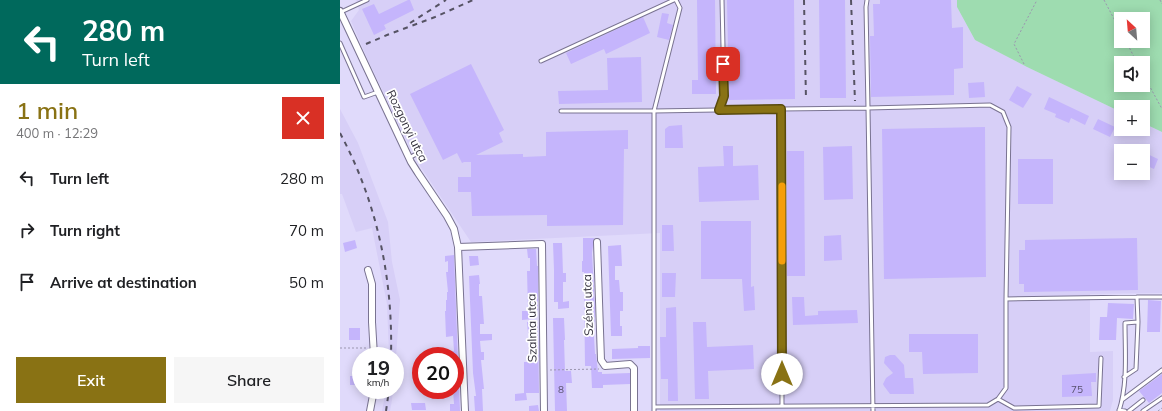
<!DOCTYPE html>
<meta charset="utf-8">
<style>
:root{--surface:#fff;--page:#f6f6f6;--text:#202124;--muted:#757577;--accent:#897214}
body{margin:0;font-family:Mulish,sans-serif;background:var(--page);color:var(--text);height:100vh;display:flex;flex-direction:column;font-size:15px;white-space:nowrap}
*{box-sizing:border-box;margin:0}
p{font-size:13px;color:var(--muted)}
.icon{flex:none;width:22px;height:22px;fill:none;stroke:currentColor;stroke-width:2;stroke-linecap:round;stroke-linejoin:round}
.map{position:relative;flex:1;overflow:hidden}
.details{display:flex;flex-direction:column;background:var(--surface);width:340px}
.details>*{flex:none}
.top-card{background:#00695c;color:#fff;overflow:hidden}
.needle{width:26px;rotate:334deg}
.tools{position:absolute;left:774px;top:12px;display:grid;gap:8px}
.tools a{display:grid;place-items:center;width:36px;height:36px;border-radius:0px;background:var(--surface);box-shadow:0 2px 10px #0003;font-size:20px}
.speed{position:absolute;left:12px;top:347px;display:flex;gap:8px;font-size:20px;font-weight:700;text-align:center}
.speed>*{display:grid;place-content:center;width:52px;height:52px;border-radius:50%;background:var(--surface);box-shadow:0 2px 10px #0003;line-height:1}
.speed small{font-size:10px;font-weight:400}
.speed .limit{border:6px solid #d22;background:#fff;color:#111}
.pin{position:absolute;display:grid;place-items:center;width:34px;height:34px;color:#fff;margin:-17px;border-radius:8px;box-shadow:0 2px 6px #0006}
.me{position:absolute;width:44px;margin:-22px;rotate:0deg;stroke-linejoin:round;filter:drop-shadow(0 0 3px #0008)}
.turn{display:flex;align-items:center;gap:14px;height:84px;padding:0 16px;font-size:18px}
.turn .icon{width:52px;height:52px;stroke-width:2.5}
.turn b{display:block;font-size:28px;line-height:34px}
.round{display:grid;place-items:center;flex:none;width:42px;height:42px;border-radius:0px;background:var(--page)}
.summary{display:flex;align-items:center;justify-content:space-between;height:68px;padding:0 16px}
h1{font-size:24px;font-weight:600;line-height:30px;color:var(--accent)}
.action{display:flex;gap:8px;margin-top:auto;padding:8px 16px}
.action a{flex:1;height:46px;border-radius:0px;background:var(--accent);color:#fff;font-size:16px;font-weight:600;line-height:46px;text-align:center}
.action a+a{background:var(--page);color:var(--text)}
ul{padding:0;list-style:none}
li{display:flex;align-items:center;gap:12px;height:52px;padding:0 16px}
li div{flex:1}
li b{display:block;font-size:15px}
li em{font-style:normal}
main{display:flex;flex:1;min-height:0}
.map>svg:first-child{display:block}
.built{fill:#d7cff7;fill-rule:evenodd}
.green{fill:#9edcb0;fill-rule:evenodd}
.building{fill:#c5b5fc}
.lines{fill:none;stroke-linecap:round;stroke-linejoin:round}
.service-casing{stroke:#797391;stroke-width:5}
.minor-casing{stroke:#797391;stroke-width:8}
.path{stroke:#9b96af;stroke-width:1;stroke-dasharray:2 2;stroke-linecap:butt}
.service{stroke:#fff;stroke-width:3}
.minor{stroke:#fff;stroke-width:6}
.rail{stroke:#565364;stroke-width:2;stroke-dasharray:5 5;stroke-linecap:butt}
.route-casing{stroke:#594a0d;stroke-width:10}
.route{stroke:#897214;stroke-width:7}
.slow{stroke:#f59e0b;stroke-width:7}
.labels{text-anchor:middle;stroke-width:3.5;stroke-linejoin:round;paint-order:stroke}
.number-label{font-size:10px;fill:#58516d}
.street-label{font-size:12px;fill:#33303d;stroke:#fff}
</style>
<main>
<section class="details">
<div class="top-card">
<div class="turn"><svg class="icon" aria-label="left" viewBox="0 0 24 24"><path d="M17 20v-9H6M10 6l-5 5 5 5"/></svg><div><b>280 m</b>Turn left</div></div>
</div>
<div class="summary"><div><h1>1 min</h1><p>400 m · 12:29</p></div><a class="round" style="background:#d93025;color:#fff"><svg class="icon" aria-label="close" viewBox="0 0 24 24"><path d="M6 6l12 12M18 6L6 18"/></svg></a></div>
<ul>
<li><svg class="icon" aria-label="left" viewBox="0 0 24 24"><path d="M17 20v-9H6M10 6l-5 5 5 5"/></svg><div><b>Turn left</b></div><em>280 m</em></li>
<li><svg class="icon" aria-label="right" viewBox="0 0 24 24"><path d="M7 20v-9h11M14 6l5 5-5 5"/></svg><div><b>Turn right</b></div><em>70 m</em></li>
<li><svg class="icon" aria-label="arrive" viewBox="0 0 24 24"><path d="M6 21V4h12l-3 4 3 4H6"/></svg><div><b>Arrive at destination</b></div><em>50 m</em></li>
</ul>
<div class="action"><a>Exit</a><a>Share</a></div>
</section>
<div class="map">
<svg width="822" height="411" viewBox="0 0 822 411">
<rect width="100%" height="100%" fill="#e0dafb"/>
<!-- built -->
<path class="built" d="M16 0H617V7L635 40 687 67 781 112V129H803V123L822 132V293L750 294V352L773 351V400L770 411H320V233L131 242 80 166 79 157 76 149 70 148 27 58 11 21 19 10ZM781 151H803V173H781Z
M0 109 18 143 48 222 52 262 60 300 55 372V356H49L47 304 32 228 16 232 2 194H0Z
M46 390H53L52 400 50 411H42Z"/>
<!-- green -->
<path class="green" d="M617 0H822V132L803 123V107H781V112L687 67 635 40 617 7ZM781 19H803V41H781ZM781 63H803V85H781Z"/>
<!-- building -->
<path class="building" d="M68 0H70L74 10 44 25 46 29 34 35 22 9 34 4 39 14Z
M357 0H375L376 94H352V80H358Z
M387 0H454L455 99 389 100Z
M479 0H505L506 98H480Z
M540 0H611L612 28 623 27V68L614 69V95L531 97 530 36H534L533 4H540Z
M322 13 329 14 327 23 333 25 329 40 317 37Z
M303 17 310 33 266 54 264 49 231 64 226 53Z
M301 57 302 102 219 104 218 91 268 90 267 58Z
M131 64 164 130 159 133 163 142 136 155 183 154V157L206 156V132L288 130V149H284L283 225 207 226V215L132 216 131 192H118V177H131V162H124L122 163 117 153 103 160 70 94Z
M644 82 645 97 629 98 628 83Z
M677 86 692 94 683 108 669 100Z
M709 97 749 116 745 125 731 118 729 123 715 117 716 114 704 109Z
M758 119 775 127 770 137 753 129Z
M342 125 343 148H325V129L329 126Z
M645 127 646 277 544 279 542 129Z
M383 146H393V166L418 165 419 200 359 202 358 167 384 166Z
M512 146 513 199 484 200 483 147Z
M447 151H464L465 276H447Z
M803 152 818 159 814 169 803 164Z
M678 159H713V204H678Z
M361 221H411V287L414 286 415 310 404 311 402 279H361Z
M322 225H333L334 251H322Z
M501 235 502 260 484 261V236Z
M243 238H254L252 253 255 309 254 337 255 354H256L258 372H262V374L290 373V384L263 385V388H252L251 366H245L244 287H245L244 272H242V261H243Z
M797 238 798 290 684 292V284H679V250H685V240Z
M15 240 17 248 5 252 3 243Z
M213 243H222L223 273H226V282H223V302L229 301V308L218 309V302H214V270Z
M281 245 282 266H275V280H279L280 292H283V311H280V326H282V336H271L268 246Z
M187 249H196L197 266H198V310H188L187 271H190V258H188Z
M114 255 120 411H110V404H114L113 390H115V356H104V352L114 351 113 336 106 337 105 311H106V300H107V292H108L106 272H108V261L105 262V256Z
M129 256H138L139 265 130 266Z
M322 273H336L335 297H322Z
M139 275 140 284H139V296H142L144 324H140V334H152V340L140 341 141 352H144V360H141L144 389H142L143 411H135L134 396H136L133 373 129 276Z
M452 297H464L465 316 478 315V311L517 310 518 323 453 325Z
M808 300 821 301 820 332H807Z
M768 303 794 304 793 319 777 318 776 340H759L760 317H767Z
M336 307 338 401H328V379H321L320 337H326V308Z
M182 311H192V319L182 320Z
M213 318H224L225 340H224L225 371H231L232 383H226L227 411H215Z
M187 322H198L199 393H186L187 400 175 401V394L184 393V362H189V332L188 333Z
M353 322H366L367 347 413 345 414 369 368 371 369 399H355Z
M9 328H20V340H9Z
M569 334H638V373L583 374 582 352H569Z
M298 346H310V358L272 359V349L298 348Z
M550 355H555L564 365 565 378H573L574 394H550L544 386 543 384 546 378 553 373 544 363 545 357Z
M756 373V382H751L752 396 722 397V375Z
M822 374V393L809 403 799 391Z
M10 376H20V385H10Z
M71 403H85L86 410H72Z
M198 405 199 411H189V406Z"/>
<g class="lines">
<defs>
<path id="service" d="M1 12 27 0
M0 43 24 97 38 92
M201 61 334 0
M441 109 528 108 533 411
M379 110 384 95 382 0
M221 111H314L340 8 336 0
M69 158 78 153
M666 299 797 297
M784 377 796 369 798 322
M658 399 674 408 759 406 761 358
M782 400 822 370
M314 407 648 405 658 399 666 388V299L669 127 663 112 650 105 528 108 526 7 527 0
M779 410 785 411
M314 411V111L441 109 442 406
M779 411C788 383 785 352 785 323L798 322 797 297H822
M789 411 803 400
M803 411 822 398"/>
<path id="minor" d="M0 11 71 162 78 173 107 216 114 229 118 247 125 411
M257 242 261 360 265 366 290 364 294 368V411
M118 247 202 244 204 411
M28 270 32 284V322L34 356
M30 411 34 390"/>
</defs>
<!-- service casing -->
<use href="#service" class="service-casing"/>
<!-- minor casing -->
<use href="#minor" class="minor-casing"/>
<!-- path -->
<path class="path" d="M764 0 781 32
M820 0 822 4
M786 41 797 63
M684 64 674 44 697 0
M803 74 822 109
M0 348H27
M210 370 259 369
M818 411 822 408"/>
<!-- service -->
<use href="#service" class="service"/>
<!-- minor -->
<use href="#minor" class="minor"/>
<!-- rail -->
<path class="rail" d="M464 0 466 100
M511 0 515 101
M70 23 106 0
M26 44 47 35 95 17 133 0
M0 133C37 202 53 278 51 356
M46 411 49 390"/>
</g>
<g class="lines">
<defs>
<path id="route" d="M383 64 384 96 379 110 441 109 442 374"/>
</defs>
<!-- route casing -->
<use href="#route" class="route-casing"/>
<!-- route -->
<use href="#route" class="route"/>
<!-- slow -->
<path class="slow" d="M442 186V261"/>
</g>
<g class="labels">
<!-- number labels -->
<g class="number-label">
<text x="221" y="393">8</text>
<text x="737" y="393">75</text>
</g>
<!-- street labels -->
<g class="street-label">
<text transform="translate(67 126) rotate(64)" y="4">Rozgonyi utca</text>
<text transform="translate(248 305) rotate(-92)" y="4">Széna utca</text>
<text transform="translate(192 328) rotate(-91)" y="4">Szalma utca</text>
</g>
</g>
</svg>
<div class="tools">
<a><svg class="needle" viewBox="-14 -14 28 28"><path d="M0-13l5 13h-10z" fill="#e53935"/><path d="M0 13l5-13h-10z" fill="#757577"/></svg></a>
<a><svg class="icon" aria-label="sound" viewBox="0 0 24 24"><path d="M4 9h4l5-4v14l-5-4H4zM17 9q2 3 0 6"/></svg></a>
<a>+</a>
<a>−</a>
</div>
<div class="speed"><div>19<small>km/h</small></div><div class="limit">20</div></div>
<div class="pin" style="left:383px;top:64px;background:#d93025"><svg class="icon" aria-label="arrive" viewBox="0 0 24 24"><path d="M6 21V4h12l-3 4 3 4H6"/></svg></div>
<svg class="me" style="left:442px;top:374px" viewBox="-20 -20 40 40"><circle r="19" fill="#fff"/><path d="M0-13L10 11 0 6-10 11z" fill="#897214"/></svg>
</div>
</main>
